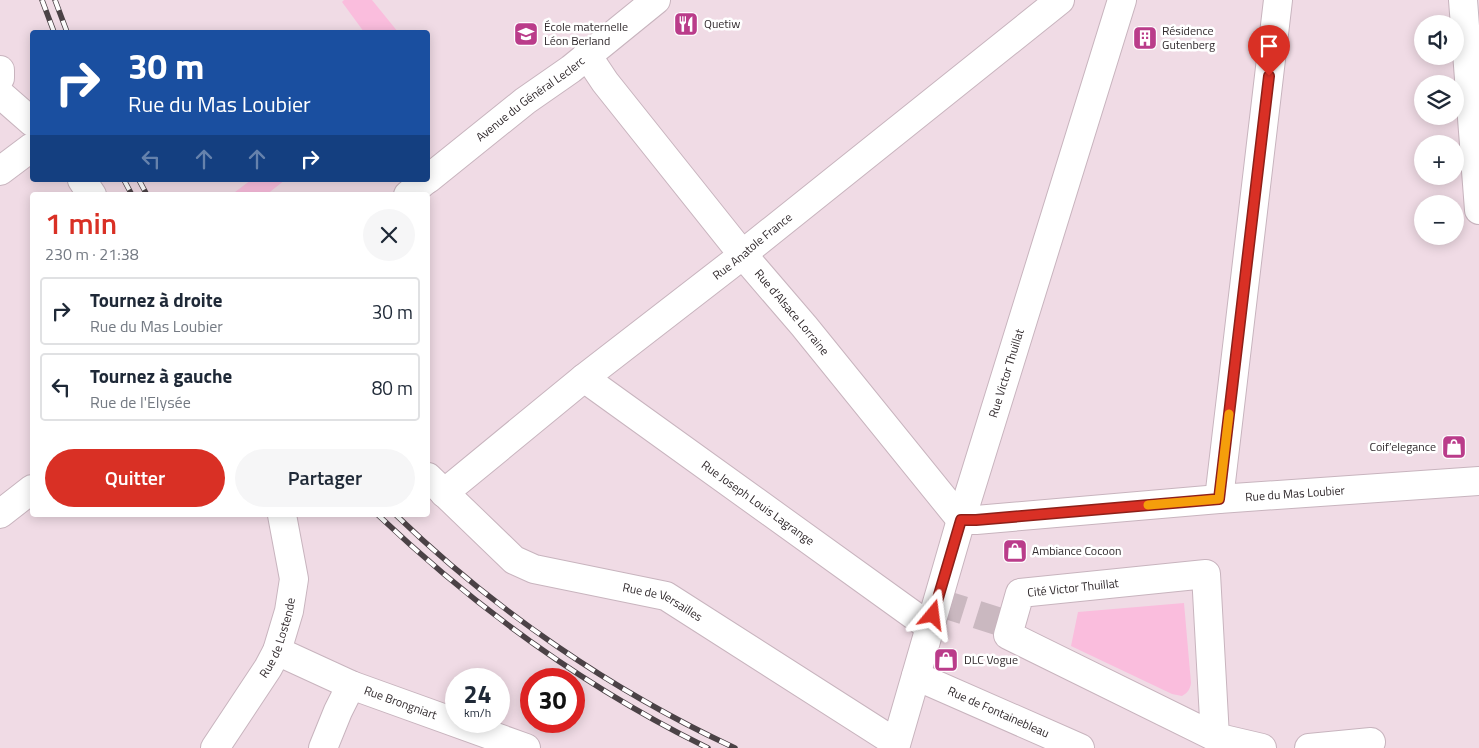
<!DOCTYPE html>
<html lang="fr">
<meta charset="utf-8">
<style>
:root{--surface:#fff;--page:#f6f6f7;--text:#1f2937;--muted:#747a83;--line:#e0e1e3;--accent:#d93025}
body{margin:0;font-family:"Titillium Web",sans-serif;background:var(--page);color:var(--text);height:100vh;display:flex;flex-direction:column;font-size:19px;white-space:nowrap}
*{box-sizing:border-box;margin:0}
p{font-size:16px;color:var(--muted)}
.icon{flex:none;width:28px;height:28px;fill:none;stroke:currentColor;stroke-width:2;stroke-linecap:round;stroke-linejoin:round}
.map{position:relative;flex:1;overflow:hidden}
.side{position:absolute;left:30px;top:192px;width:400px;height:325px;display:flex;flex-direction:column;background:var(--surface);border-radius:5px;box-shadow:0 2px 12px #0003}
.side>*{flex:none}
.hud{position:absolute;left:30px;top:30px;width:400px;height:152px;border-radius:5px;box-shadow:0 2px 12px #0003;background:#1a4fa0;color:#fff;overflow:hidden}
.buttons{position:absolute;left:1414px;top:15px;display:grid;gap:10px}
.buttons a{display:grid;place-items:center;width:50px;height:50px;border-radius:50%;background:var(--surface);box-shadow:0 2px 12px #0003;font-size:25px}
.speed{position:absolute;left:445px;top:668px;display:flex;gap:10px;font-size:25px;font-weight:700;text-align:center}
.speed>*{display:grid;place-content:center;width:65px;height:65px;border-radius:50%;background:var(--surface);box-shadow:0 2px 12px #0003;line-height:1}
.speed small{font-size:12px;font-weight:400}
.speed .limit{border:8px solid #d22;background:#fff;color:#111}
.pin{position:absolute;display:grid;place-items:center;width:42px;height:42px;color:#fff;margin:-51px -21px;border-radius:50% 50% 50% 0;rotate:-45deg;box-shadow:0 0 5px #0007}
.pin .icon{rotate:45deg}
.me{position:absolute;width:55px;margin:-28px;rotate:16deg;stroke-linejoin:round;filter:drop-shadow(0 0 4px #0008)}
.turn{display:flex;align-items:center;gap:18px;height:105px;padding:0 15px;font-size:22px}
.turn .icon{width:65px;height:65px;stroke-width:2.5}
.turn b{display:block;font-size:35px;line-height:42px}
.lanes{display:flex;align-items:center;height:48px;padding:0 15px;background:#0003;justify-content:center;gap:25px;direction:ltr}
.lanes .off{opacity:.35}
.round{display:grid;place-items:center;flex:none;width:52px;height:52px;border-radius:26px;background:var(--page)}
.overview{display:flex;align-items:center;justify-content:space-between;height:85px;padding:0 15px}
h1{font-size:30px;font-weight:600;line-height:38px;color:var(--accent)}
.button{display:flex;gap:10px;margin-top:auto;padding:10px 15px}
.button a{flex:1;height:58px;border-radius:30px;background:var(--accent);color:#fff;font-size:20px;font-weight:600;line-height:58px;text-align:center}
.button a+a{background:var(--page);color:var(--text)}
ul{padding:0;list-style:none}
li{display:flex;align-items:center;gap:15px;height:68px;margin:0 10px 8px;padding:0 5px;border:2px solid var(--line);border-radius:5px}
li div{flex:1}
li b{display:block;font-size:19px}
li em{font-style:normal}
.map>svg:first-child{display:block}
.green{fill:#fabddd}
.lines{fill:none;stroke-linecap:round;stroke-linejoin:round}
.street-tunnel{stroke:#cab8c0;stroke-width:28;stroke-dasharray:28 14;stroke-linecap:butt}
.street-casing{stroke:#c8b4be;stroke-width:30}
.secondary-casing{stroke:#c8b4be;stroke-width:30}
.street{stroke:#fff;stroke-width:28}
.secondary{stroke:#fff;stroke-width:28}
.rail-casing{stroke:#4b4246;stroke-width:5.5}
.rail{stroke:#fff;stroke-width:4;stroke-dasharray:11;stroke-linecap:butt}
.route-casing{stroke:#8d1f18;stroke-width:12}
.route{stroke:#d93025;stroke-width:9}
.slow{stroke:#f59e0b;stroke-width:9}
.labels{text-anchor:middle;stroke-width:5;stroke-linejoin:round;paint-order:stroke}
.poi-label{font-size:12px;fill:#312a2d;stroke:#fff;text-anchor:start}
.street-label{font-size:12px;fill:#312a2d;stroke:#fff}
</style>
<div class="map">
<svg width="1479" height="748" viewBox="0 0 1479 748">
<rect width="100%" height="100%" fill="#f0dbe5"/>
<!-- green -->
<path class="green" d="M344 0H372L398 32H364L342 2Z
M251 180H285L266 195H231Z
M1184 603 1191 683C1190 690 1187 693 1182 696L1172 694 1071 646 1078 612Z"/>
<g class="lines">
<!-- street-tunnel -->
<path class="street-tunnel" d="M937 602 1010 625"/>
<defs>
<g id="street">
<path id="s1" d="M587 55 605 82 743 255 804 326 961 520"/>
<path d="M0 70V78"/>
<path d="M0 94 32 122"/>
<path d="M0 171 32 147"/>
<path d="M82 180 92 195"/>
<path id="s2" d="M584 378 930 627"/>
<path id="s3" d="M428 477 514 560 534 569 666 596 896 743"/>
<path id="s4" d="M444 493 584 378 743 255 750 248 1060 0"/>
<path d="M1219 499 1278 0"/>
<path id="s5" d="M961 520H976L1219 499 1479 481"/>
<path id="s6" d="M277 651 351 685 526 748"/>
<path id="s7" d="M916 676 1080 748"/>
<path d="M1215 737 1206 574 1020 593 1008 635 1215 737 1262 748"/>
<path id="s8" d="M215 748 268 668 277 651 289 611 294 579 282 515"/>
<path d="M323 748 338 711 351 685"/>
<path id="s9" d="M895 748 961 520 1122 0"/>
<path d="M1309 748 1371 742"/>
</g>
<g id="secondary">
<path d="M1463 0 1479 210"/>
<path id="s10" d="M428 179 525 101 571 69 656 0"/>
<path d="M408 195 426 180"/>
<path d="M0 514 32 489"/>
</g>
</defs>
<!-- street casing -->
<use href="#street" class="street-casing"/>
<!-- secondary casing -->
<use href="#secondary" class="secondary-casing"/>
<!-- street -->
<use href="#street" class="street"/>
<!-- secondary -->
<use href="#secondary" class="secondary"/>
<defs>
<path id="rail" d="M42 0 54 32
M55 0 67 32
M124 180 132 195
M139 180 147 195
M378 515C476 608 586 688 708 748
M396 515C493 609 612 691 735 748"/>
</defs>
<!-- rail casing -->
<use href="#rail" class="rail-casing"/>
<!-- rail -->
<use href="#rail" class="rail"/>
</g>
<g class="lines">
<defs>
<path id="route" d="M933 615 961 520H976L1219 499 1269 76"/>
</defs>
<!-- route casing -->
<use href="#route" class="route-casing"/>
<!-- route -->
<use href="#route" class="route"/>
<!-- slow -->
<path class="slow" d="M1148 505 1219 499 1229 414"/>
</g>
<!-- icons -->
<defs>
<symbol id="restaurant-square" viewBox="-11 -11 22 22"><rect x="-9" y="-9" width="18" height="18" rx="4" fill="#ba3c8a" stroke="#fff"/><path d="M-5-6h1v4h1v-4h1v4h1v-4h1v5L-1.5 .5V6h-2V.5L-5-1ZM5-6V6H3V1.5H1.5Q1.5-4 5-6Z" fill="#fff"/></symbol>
<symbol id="school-square" viewBox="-11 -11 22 22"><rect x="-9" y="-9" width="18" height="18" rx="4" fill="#ba3c8a" stroke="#fff"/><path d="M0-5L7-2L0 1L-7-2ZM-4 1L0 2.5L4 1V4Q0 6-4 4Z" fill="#fff"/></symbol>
<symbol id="building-square" viewBox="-11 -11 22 22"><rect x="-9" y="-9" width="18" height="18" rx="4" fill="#ba3c8a" stroke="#fff"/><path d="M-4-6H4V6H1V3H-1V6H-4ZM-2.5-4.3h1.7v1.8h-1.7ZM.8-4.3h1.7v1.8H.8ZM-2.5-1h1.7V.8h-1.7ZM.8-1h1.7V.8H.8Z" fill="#fff"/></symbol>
<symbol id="shop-square" viewBox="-11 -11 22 22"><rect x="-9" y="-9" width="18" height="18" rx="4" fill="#ba3c8a" stroke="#fff"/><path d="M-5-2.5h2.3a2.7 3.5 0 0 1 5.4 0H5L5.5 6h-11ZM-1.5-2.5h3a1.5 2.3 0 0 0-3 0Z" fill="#fff"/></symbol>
</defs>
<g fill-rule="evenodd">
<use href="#restaurant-square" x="672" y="10" width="28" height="28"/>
<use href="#school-square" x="512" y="20" width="28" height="28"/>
<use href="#building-square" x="1131" y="24" width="28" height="28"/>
<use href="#shop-square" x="1440" y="433" width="28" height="28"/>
<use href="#shop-square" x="1001" y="537" width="28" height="28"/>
<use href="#shop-square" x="932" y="646" width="28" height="28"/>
</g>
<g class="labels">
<!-- poi labels -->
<g class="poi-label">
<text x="704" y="28">Quetiw</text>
<text x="544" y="31">École maternelle<tspan x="544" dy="14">Léon Berland</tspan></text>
<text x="1162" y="35">Résidence<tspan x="1162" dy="14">Gutenberg</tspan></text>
<text x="1436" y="451" text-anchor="end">Coif’elegance</text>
<text x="1032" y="555">Ambiance Cocoon</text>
<text x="964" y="664">DLC Vogue</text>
</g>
<!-- street labels -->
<g class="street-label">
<text dy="4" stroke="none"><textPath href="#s10" startOffset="130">Avenue du Général Leclerc</textPath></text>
<text dy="4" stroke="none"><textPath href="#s4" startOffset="395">Rue Anatole France</textPath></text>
<text dy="4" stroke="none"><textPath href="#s1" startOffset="329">Rue d'Alsace Lorraine</textPath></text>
<text dy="4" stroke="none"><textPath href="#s9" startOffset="391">Rue Victor Thuillat</textPath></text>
<text dy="4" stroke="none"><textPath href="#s5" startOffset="335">Rue du Mas Loubier</textPath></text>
<text dy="4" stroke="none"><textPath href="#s2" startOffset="214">Rue Joseph Louis Lagrange</textPath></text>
<text transform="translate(1073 588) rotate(-6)" y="4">Cité Victor Thuillat</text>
<text dy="4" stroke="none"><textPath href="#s3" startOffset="275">Rue de Versailles</textPath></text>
<text dy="4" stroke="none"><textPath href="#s8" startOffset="128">Rue de Lostende</textPath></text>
<text dy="4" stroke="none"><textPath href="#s6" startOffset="134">Rue Brongniart</textPath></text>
<text dy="4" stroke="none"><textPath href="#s7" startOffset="90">Rue de Fontainebleau</textPath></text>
</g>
</g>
</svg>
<div class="buttons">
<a><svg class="icon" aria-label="sound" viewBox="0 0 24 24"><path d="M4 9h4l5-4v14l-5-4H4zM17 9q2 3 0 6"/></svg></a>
<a><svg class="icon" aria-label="layers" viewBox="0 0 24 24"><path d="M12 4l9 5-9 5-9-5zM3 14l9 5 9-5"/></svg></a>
<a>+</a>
<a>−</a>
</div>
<div class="speed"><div>24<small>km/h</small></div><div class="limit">30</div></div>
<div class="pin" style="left:1269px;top:76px;background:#d93025"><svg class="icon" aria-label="arrive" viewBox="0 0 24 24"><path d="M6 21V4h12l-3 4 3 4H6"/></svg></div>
<svg class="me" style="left:933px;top:615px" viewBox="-20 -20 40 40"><path d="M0-17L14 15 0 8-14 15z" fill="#d93025" stroke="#fff" stroke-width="4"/></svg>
<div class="hud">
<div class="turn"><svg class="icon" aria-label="right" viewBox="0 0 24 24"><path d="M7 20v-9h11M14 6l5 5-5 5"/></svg><div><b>30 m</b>Rue du Mas Loubier</div></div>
<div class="lanes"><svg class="icon off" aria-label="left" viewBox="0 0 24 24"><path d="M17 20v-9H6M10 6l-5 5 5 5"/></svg><svg class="icon off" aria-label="ahead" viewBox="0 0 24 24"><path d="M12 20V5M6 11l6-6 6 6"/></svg><svg class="icon off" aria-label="ahead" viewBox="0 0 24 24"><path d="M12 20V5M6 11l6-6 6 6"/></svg><svg class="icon" aria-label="right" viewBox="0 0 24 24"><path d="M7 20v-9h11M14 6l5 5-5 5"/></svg></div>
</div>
<section class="side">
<div class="overview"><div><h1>1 min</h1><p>230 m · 21:38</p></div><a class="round"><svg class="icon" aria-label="close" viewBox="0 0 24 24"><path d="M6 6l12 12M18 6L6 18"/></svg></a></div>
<ul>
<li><svg class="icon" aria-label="right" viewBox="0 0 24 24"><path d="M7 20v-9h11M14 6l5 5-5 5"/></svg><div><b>Tournez à droite</b><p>Rue du Mas Loubier</p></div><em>30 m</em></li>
<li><svg class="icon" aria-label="left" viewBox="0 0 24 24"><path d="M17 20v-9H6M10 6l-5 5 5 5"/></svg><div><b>Tournez à gauche</b><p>Rue de l'Elysée</p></div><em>80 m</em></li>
</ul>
<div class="button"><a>Quitter</a><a>Partager</a></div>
</section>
</div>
